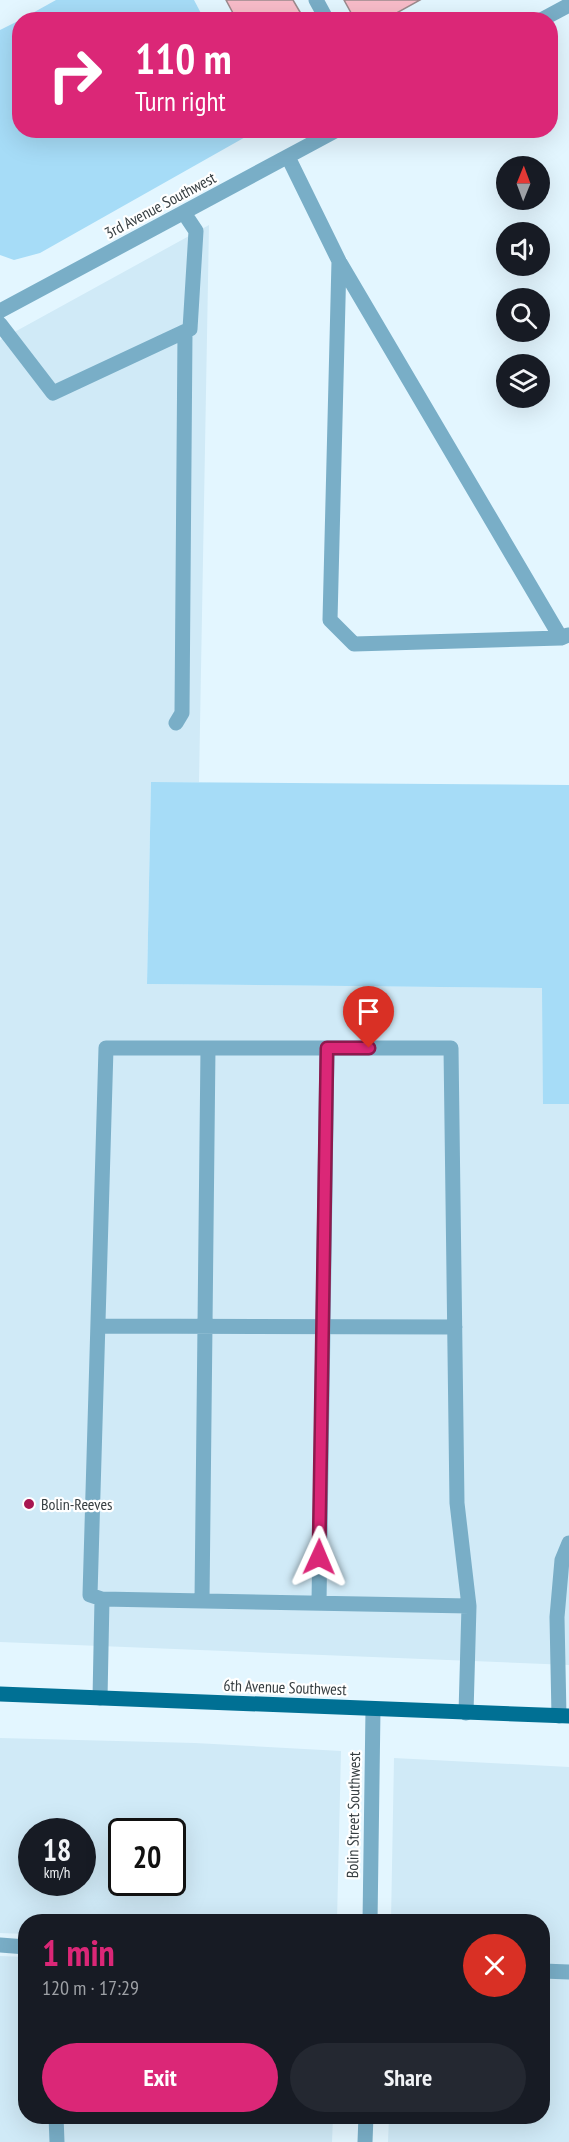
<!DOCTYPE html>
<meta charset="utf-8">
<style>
:root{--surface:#171b24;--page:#242831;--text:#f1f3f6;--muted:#9ea1a6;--accent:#db2777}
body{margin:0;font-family:"PT Sans Narrow",sans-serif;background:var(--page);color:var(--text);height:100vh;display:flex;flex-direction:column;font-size:22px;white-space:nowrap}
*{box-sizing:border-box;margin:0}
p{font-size:20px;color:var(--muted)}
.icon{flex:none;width:33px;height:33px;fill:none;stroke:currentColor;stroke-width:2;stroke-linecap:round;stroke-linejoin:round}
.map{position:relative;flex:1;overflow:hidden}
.details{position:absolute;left:18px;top:1914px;width:532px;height:210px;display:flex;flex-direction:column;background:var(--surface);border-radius:24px;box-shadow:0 6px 24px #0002}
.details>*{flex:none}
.top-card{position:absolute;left:12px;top:12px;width:546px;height:126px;border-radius:24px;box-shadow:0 6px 24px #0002;background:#db2777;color:#fff;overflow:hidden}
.needle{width:39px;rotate:1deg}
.fabs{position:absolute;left:496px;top:156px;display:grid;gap:12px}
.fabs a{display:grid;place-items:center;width:54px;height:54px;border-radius:50%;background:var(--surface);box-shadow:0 6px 24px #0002;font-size:30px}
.speed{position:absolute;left:18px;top:1818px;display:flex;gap:12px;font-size:30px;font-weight:700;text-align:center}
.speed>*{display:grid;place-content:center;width:78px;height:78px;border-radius:50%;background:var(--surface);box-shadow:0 6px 24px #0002;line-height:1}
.speed small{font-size:15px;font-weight:400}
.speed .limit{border:3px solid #111;border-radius:9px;background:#fff;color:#111}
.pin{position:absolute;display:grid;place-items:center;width:51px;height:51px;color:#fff;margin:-62px -26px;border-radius:50% 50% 50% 0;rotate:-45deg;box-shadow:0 0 6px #0007}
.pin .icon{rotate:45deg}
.me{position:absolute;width:66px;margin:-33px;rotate:1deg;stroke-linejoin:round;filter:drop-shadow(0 0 4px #0008)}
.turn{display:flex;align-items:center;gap:21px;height:126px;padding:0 24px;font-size:27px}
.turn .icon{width:78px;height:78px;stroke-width:2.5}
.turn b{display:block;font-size:42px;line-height:51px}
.round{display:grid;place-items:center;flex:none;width:63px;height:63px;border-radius:32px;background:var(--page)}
.headline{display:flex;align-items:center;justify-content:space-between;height:102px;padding:0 24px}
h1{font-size:36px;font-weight:700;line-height:45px;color:var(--accent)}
.action{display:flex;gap:12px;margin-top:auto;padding:12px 24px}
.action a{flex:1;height:69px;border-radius:36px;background:var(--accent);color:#fff;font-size:24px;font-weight:700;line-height:69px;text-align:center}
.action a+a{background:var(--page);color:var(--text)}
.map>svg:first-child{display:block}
.built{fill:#d0eaf7;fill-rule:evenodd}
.green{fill:#a6dcf7}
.building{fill:#f8bcc9;stroke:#9c8a8d;stroke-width:1.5}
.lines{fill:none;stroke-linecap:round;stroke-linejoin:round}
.minor{stroke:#79aec7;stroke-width:15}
.major{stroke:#007094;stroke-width:15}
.route-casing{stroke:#8e194d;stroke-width:15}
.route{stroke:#db2777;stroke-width:10}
.poi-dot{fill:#a81751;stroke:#fff;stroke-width:2}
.labels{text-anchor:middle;stroke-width:4.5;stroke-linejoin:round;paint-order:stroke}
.street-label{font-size:16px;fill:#363e41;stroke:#fff}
.poi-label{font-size:16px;fill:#363e41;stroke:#fff;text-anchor:start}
</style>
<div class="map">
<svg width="569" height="2142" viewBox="0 0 569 2142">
<rect width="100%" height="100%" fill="#e3f6ff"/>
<!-- built -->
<path class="built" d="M209 225 199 782H151L147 984 543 988V1103L569 1104V1665L0 1642V340Z
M0 1738 195 1743 341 1751 337 1921 26 1922 25 1934 0 1933ZM32 1832H82V1882H32ZM122 1832H172V1882H122Z
M394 1758 569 1767V2142H388L389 2117 543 2116V1922L391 1921Z
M0 1956 25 1957 26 2116 333 2117 332 2142H0Z"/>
<!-- green -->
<path class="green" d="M56 0H194L204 19 20 20Z
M20 20V130L256 131 40 253 14 260 0 255V30Z
M151 782 569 785V1104H543L542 988 147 984Z"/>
<!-- building -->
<path class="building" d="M226 0H293L300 12 295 14 298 20H232L231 17 234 15Z
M344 0H420L384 20H355Z"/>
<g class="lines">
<!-- minor -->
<path class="minor" d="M316 0 327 20
M541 20 569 5
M288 157 339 261 561 638 568 635
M339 261 330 620 354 644 561 638
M0 311 337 130
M0 324 53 393 190 329 196 231 184 213
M176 723 182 713 185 332
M98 1326 455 1327
M102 1599 90 1595 106 1048H451L457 1503 469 1606
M202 1601 208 1048
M319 1603 327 1048
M100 1698 102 1599 469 1606 466 1713
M559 1716 557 1617 562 1560 569 1543
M370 1922 373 1709
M0 1945 26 1947
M543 1971 569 1972
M56 2116 57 2142
M365 2142 366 2116"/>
<!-- major -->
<path class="major" d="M0 1694 569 1716"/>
</g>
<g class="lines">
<defs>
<path id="route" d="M319 1557 327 1048H369"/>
</defs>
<!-- route casing -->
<use href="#route" class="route-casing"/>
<!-- route -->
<use href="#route" class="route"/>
</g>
<!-- markers -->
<circle class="poi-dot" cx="29" cy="1504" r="6"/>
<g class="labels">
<!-- street labels -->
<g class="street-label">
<text transform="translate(160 205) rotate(-28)" y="6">3rd Avenue Southwest</text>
<text transform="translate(285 1687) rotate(2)" y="6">6th Avenue Southwest</text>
<text transform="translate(353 1815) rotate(-89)" y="6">Bolin Street Southwest</text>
</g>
<!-- poi labels -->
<g class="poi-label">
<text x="41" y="1510">Bolin-Reeves</text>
</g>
</g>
</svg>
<div class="fabs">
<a><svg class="needle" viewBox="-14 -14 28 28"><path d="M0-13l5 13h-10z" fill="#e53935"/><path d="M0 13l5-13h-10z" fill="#9ea1a6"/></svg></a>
<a><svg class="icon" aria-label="sound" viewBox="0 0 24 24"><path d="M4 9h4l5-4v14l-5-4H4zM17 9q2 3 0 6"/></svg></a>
<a><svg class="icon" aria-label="search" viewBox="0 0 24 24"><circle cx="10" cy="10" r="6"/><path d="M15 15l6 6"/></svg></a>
<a><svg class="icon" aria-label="layers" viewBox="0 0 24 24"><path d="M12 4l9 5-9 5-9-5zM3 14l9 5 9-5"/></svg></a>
</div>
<div class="speed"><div>18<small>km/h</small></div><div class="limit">20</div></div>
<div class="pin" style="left:369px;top:1048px;background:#d93025"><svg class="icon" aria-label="arrive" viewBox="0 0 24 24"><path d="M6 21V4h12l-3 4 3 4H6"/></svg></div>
<svg class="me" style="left:319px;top:1557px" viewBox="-20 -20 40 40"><path d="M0-17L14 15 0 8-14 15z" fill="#db2777" stroke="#fff" stroke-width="4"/></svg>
<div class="top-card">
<div class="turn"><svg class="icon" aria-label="right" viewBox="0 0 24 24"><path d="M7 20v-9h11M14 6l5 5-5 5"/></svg><div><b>110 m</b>Turn right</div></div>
</div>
<section class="details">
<div class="headline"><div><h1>1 min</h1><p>120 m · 17:29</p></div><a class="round" style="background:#d93025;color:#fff"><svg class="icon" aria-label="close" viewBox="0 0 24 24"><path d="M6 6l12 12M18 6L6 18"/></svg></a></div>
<div class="action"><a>Exit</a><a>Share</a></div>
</section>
</div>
